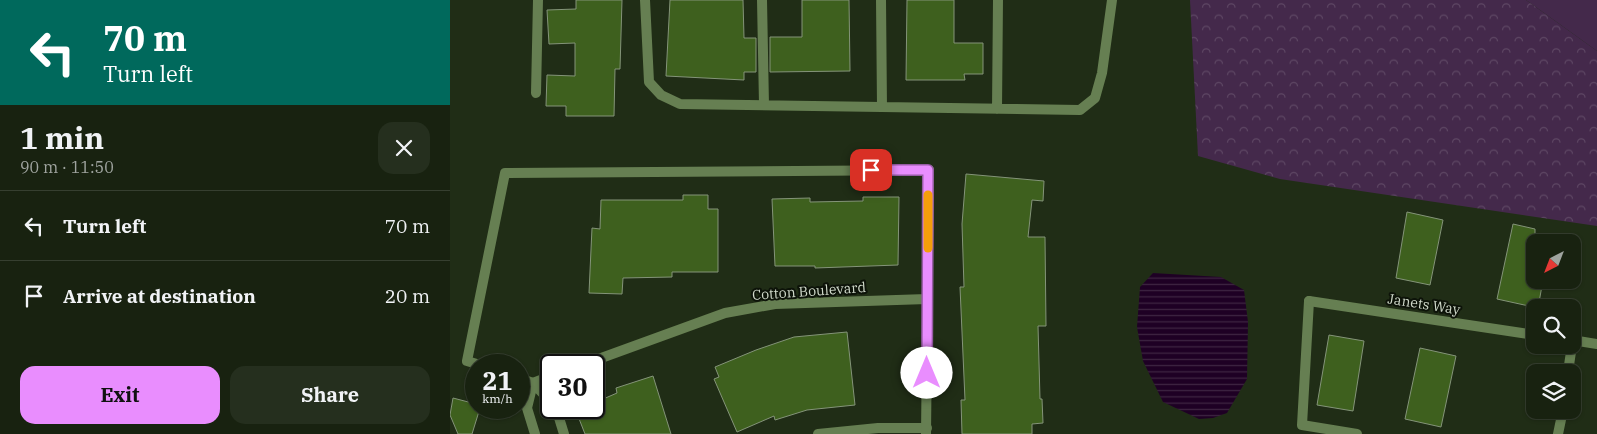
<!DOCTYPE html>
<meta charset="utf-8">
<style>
:root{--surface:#182210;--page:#252f1e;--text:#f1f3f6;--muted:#9fa49f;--line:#363f30;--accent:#e98dfe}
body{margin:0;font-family:"IBM Plex Serif",serif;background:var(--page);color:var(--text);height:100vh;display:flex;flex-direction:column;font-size:19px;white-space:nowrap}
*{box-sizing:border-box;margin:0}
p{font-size:16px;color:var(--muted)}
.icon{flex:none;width:28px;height:28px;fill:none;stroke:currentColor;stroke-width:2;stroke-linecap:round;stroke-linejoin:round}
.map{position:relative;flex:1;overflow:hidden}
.sheet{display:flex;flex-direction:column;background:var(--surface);width:450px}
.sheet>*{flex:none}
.guide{background:#00695c;color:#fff;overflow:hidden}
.needle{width:32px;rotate:222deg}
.controls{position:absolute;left:1076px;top:234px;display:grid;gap:10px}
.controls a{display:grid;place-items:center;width:55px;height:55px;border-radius:10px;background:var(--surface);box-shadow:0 1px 4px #0004,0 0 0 1px var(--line);font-size:25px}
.speed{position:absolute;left:15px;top:354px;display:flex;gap:10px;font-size:25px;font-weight:700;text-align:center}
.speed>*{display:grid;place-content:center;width:65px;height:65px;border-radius:50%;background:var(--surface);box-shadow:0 1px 4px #0004,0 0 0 1px var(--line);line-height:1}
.speed small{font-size:12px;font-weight:400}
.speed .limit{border:2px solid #111;border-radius:8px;background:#fff;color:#111}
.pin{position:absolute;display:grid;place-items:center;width:42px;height:42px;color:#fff;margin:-21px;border-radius:10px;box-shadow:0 2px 8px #0006}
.me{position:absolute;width:55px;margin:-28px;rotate:0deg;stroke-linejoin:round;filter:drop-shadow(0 0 4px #0008)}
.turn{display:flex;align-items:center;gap:18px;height:105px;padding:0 20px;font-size:22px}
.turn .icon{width:65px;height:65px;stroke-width:2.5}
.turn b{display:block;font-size:35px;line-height:42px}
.round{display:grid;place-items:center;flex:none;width:52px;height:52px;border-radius:15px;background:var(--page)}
.headline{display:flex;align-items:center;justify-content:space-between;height:85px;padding:0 20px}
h1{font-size:30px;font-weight:800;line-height:38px}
.button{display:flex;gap:10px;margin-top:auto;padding:10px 20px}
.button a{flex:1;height:58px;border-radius:15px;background:var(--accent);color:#111;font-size:20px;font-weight:800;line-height:58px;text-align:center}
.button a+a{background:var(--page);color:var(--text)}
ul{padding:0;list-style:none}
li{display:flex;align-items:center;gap:15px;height:70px;padding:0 20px;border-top:1px solid var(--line)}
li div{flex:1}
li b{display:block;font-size:19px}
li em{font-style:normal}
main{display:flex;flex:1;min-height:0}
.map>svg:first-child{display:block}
.grass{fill:#44294b}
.forest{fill:url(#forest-crowns)}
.water{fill:url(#water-rules)}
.building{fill:#3e601e;stroke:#849479}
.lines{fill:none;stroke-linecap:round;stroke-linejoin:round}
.service{stroke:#667f52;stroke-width:10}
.minor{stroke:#667f52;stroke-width:10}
.route-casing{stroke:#975ca5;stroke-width:12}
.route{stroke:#e98dfe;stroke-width:9}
.slow{stroke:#f59e0b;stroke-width:9}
.labels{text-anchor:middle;stroke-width:4;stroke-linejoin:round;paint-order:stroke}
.street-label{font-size:14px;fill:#d0d9ca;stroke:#0d1309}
</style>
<main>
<section class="sheet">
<div class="guide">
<div class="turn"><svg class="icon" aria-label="left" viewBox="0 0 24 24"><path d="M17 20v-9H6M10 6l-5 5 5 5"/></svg><div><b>70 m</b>Turn left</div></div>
</div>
<div class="headline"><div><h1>1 min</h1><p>90 m · 11:50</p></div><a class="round"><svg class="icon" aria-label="close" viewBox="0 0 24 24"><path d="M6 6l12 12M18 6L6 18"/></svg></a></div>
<ul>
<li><svg class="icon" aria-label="left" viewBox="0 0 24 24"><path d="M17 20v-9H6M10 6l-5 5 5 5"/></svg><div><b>Turn left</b></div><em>70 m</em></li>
<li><svg class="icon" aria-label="arrive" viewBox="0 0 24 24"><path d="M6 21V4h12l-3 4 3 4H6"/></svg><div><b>Arrive at destination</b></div><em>20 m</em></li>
</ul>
<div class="button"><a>Exit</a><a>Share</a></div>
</section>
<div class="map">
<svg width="1147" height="434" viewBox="0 0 1147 434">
<defs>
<pattern id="forest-crowns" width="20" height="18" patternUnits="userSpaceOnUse" patternTransform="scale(1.25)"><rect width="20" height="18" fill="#44294b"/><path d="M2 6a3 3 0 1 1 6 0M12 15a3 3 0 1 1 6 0" fill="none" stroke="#5e4764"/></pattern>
<pattern id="water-rules" width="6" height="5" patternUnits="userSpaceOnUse" patternTransform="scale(1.25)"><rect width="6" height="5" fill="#1e0024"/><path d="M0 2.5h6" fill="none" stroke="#3e2542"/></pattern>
</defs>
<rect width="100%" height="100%" fill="#202d16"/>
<!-- grass -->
<path class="grass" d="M1076 0H1147V51Z"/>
<!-- forest -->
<path class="forest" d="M740 0H1076L1147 51V226L830 179 748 156Z"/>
<!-- water -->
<path class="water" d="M703 273 771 277 794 290 798 322 797 379 777 413 763 418 749 419 713 402 693 361 687 327 690 287Z"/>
<!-- building -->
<path class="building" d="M126 0H172L170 69H165L164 116H116V106H96L97 75 125 76V43L99 44 97 10 126 9Z
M220 0H293L294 38H306V72H294V80L216 76Z
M352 0H399L400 71 320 72V37H352Z
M457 0H504V43H533V74H514L515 80H456Z
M516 174 594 181 593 201 582 200 578 237H595L596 326H588L590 399H592L593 423 582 424V434H512L511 400H515L510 287H514L512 224Z
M233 195H258V209H268V272H222V277L173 278 172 294 139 293 142 228 150 229 151 200H233Z
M413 197H449L448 265 365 268V266H325L322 199 360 198V202L413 201Z
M957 212 993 220 980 285 946 278Z
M1063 224 1085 229V280H1093L1088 308 1047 299Z
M397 332 405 405 357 410 325 420 324 416 287 432 264 379 269 377 265 367 306 350 344 337Z
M879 335 914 341 903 411 867 405Z
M970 348 1006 356 991 427 955 419Z
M203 376 221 434H135L126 411 133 408H144V403L167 393 166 388Z
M3 398 26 404V408H30L22 434H8L0 415Z"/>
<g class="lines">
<!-- service -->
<path class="service" d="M195 0 199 82 211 95 230 104 630 110 645 98 652 73 662 0
M312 0 314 105
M431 0 432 107
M86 93 88 0
M547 109 548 0
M859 301 852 425 907 434
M30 365 17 361 55 173 479 170
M69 378 83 383
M368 434 428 428H477"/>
<!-- minor -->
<path class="minor" d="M859 301 1085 335
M1122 340 1147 344
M132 365 275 313 325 304 477 299
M1118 372 1122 345
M83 383 77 408 85 434
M83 383 101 402
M83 383 101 376
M106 408 114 434
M476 434 479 170
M1108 434 1113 410"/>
</g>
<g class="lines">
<defs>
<path id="route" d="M421 170H478L477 373"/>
</defs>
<!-- route casing -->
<use href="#route" class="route-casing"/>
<!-- route -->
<use href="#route" class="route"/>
<!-- slow -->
<path class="slow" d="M478 248V195"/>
</g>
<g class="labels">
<!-- street labels -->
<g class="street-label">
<text transform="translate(359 291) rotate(-4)" y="5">Cotton Boulevard</text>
<text transform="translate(974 304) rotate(9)" y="5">Janets Way</text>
</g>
</g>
</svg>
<div class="controls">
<a><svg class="needle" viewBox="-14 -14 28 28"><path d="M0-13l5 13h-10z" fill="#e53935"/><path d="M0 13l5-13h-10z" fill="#9fa49f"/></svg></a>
<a><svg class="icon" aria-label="search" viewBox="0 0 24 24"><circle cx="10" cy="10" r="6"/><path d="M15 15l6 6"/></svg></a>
<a><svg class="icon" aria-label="layers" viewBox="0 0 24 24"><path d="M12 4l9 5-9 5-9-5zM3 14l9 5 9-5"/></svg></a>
</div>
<div class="speed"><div>21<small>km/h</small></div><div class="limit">30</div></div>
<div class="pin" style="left:421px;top:170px;background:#d93025"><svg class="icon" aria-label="arrive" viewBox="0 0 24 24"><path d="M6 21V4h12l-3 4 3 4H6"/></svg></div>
<svg class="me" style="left:477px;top:373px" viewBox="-20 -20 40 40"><circle r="19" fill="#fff"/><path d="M0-13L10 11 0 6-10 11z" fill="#e98dfe"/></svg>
</div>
</main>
